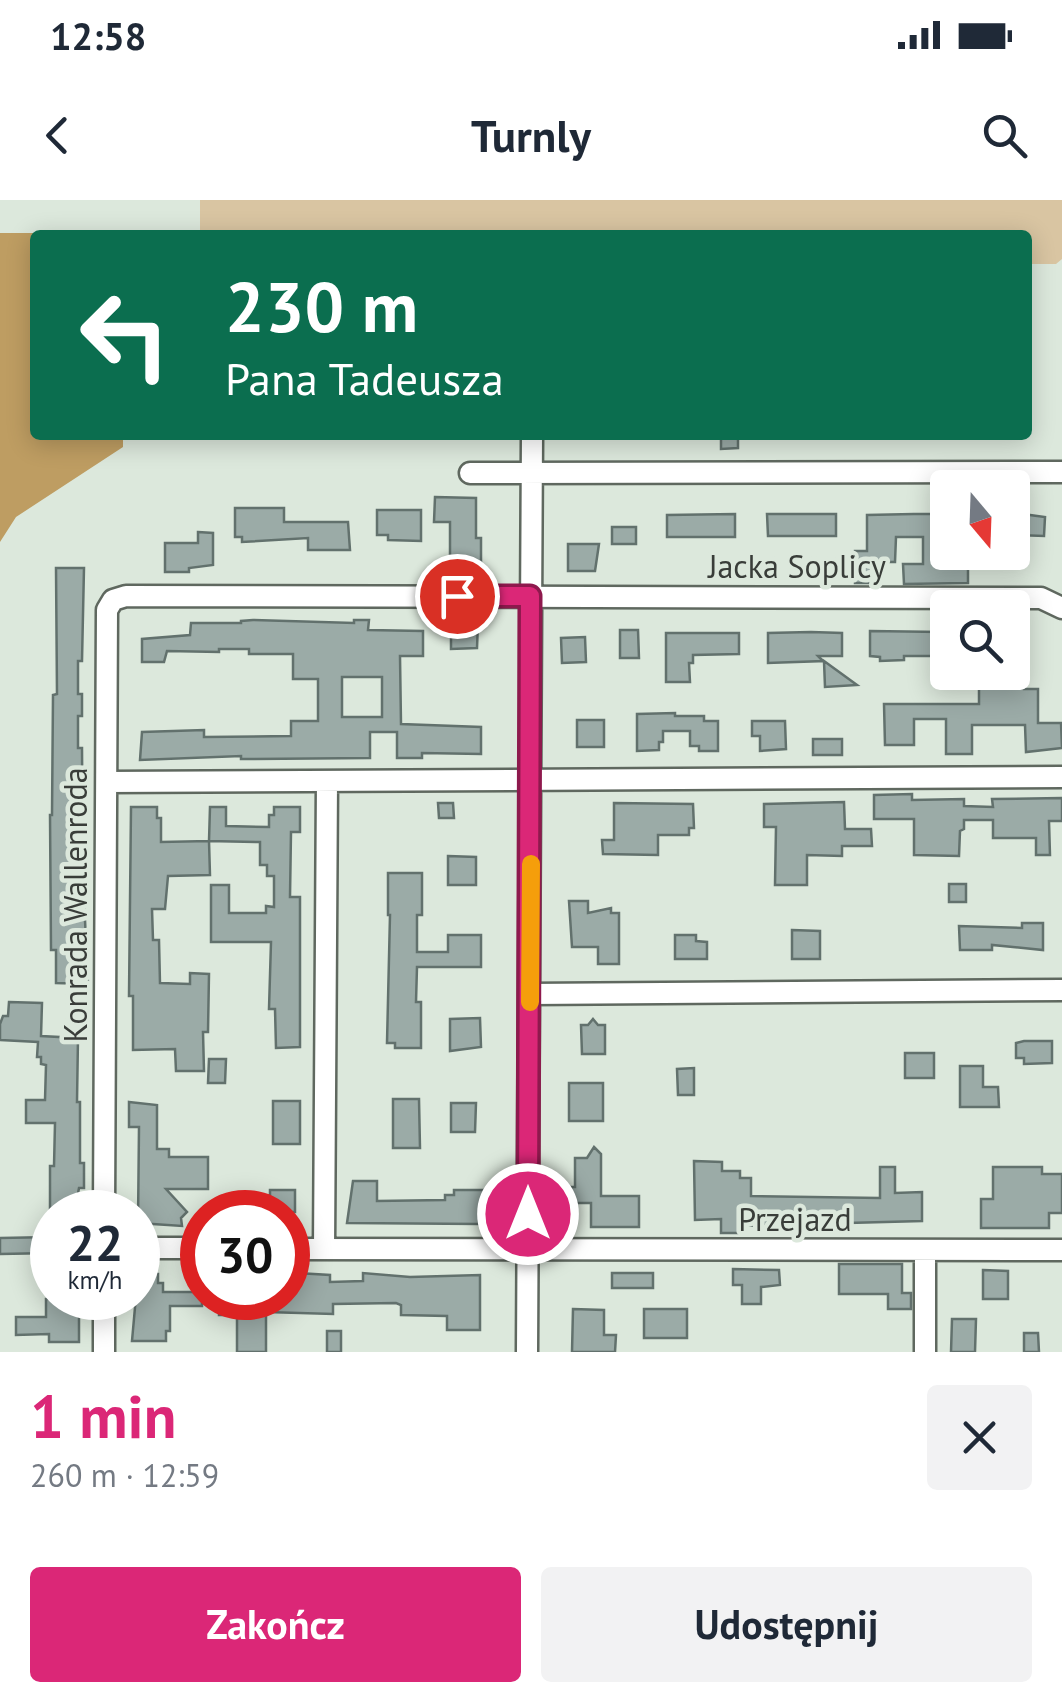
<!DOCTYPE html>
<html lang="pl">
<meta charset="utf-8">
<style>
:root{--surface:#fff;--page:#f2f2f3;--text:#1f2937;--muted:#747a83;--accent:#db2777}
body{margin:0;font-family:"PT Sans",sans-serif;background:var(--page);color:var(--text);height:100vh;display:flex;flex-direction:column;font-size:38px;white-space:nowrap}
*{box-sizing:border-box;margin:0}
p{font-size:32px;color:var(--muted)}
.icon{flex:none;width:55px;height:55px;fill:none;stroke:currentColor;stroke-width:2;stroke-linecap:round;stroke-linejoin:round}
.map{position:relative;height:1152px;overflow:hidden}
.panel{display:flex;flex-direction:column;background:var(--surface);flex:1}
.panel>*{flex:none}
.guide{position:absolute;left:30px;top:30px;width:1002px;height:210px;border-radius:10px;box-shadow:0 5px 25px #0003;background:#0b6e4f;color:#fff;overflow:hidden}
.needle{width:65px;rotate:161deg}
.tools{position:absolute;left:930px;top:270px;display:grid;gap:20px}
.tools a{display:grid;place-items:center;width:100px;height:100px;border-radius:10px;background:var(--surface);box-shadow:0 5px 25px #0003;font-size:50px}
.speed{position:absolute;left:30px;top:990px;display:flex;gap:20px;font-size:50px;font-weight:700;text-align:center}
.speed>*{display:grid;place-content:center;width:130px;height:130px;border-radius:50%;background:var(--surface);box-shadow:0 5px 25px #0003;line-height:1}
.speed small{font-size:25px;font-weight:400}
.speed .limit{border:15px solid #d22;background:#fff;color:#111}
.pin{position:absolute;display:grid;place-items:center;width:85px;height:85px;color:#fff;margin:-42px;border:5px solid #fff;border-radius:50%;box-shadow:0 2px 10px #0007}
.me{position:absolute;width:110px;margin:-55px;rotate:0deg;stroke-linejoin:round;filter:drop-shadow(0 0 8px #0008)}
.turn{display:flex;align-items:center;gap:35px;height:210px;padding:0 30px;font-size:45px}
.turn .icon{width:130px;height:130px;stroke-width:2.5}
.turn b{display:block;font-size:70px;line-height:85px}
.round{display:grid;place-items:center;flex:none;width:105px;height:105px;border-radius:10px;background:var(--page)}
.headline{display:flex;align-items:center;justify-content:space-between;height:170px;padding:0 30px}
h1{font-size:60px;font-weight:600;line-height:75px;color:var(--accent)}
.button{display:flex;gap:20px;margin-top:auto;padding:20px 30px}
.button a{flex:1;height:115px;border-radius:10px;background:var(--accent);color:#fff;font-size:40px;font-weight:600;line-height:115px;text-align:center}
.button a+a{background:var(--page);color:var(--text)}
.status{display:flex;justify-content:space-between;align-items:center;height:70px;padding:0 50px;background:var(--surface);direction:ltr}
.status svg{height:28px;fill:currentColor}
header{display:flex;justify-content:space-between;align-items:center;height:130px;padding:0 30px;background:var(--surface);font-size:45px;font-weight:600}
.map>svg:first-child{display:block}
.green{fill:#d9c5a2}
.forest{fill:#be9d62}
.building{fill:#9baba7;stroke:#62716d;stroke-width:2.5;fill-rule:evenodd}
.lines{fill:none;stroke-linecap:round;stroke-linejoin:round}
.street-casing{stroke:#5f685f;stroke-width:25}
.street{stroke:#fff;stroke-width:20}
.route-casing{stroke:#8e194d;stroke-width:25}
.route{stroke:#db2777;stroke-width:18}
.slow{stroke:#f59e0b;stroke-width:18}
.labels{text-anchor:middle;stroke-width:9;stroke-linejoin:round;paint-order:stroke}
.street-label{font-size:32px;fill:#393d39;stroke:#dce8dc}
</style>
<div class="status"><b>12:58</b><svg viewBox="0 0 49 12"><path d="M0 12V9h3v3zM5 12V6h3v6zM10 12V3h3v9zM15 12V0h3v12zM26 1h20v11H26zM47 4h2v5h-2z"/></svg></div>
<header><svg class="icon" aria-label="back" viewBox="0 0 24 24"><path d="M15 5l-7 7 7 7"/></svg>Turnly<svg class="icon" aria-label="search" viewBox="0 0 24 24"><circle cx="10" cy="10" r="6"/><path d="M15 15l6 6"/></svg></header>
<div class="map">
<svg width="1062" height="1152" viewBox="0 0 1062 1152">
<rect width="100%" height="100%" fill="#dce8dc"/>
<!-- green -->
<path class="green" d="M200 0H1062V59L1056 64H1028V35H200Z"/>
<!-- forest -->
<path class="forest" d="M0 33H126L35 35V235H123V247L16 317 0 342Z"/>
<!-- building -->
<path class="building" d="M721 235H738V248L721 249Z
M435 297 476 298V338H481V368H469V373H450V322H434Z
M235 308H284V322H348L350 350H308V338L242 342V337H235Z
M377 310H421V341L388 340V335H377Z
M1015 313 1045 317 1044 336 1014 335Z
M735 314V337H667V315Z
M767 314H836V336H768Z
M914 314H937V346H948V352H954V357H968V383L904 384 903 364H923V337H896L895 362H875V383H855V351H867V315Z
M612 327H636V344H612Z
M198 332 213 333V365L189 368V372H165V343H198Z
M568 344H599L595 371H568Z
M56 368H84L82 461H78V494H82V516H78V548H82L83 677 88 784 56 783V750H51L50 615H52L53 495 57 494Z
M253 420 354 423V420H369L368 430 423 431V456H400L401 524 481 527V554L422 553V558H397V532H370V558L241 559V556L140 560 142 532 204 530V537L291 536V521H318V479H293V454H249V449H219V452L167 451 164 462H142V439L190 435 191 423H241V421ZM342 477H382V517H342Z
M451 422H478L477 448 451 449Z
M620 430H638L639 458H620Z
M870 431 942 432 941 456H904V460L880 461V457L870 456Z
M811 432 842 433V456H818L823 461 768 463V433Z
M666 433H739V454L693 455V463H689L690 482H666Z
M585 437 586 462 562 463 561 438Z
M824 461 857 485 825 487Z
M979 472H1024V489H1038V523H1061L1062 548 1026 552 1025 525H972V554H946V519H914V545H885L884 504H979Z
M675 513V516H704V521H718V551H699V546H690V531H663V542H659V550L637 551V514Z
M577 520H604V547H577Z
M752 521H785L786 549 760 551V536H752Z
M813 539H842V555H813Z
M912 594V600L964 599V606L993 607 992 599 1062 598V621H1049L1050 655H1036V638H993V620H964V629L960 631 959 656 914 655V619H874V595Z
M844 602 845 629H871L872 646H842V656L807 655V685H775L776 627H764V604Z
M438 603H453L454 618H439Z
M614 603 693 604 694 628H689V635H658V655L603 654 602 640H614Z
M131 607H157V618H161V642L209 641 210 675 168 676 165 709H152L153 740H159L160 783 190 784V773L209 774 208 832H203L204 871H176L175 849 133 850V796H129Z
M210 607H226V626L269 627V615H274V607H300V632H291L290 697H300V847L276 848 275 809H269L271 742H211V685H229V713H266V706L274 707V676H267V665H260V642L209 641Z
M448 656 476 657V685H448Z
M388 673H422V715H417V752H448V735H481V767H417L416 802H421V848H395V843H387L390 715H388Z
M949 684H966V702H949Z
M569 701H588V713L611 708V713H619V764H598V747H572Z
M1022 723H1043V750L992 745V750H960L959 726 1022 728Z
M792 730 820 731V759H792Z
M675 735H696V741L707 742V759H675Z
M9 802 42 803 41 836 78 838 77 902H80V963H84V988H79L75 1009H50V966H54L55 923H26V900H45L46 865 41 864V857H37L38 842 0 840V824L3 816H8Z
M480 818 481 847 450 851V819Z
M593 819 598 825H605V854H582L581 825H588Z
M1024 841H1052V863L1024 864V858H1016V843Z
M905 853H934V878H905Z
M209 859H226L225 883H208Z
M960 866H983V887H998L999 907H960Z
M694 868V895H678L677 869Z
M569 883H603V921H569Z
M393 899H419L420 948H393Z
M273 901H300V944H273Z
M129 902 157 905V949H169V957H208V989H166L187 1012 181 1018 182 1026 138 1023 139 927H129Z
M451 903H476L475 932H451Z
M594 947 601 954V996H639V1027H591V1003H569V987H575V958H587Z
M694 961 722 962V971H740V978H751V996L880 998V967H895V993L922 992V1021L739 1026V1033H721V1019L695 1020Z
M993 967H1042V974H1062V1013H1049V1028H981V999H993Z
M353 981H377V1001L445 1000V995H454V990H488V1010H479V1024L347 1023Z
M270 990H295V1012H222V996H270Z
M52 1037V1053L0 1054V1038Z
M839 1064H902V1093H911V1109H888V1094H839Z
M733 1069 779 1070 780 1085 761 1087V1104H742V1085H733Z
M983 1070 1008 1071V1099H983Z
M297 1073 330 1075V1082L363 1081V1073L410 1077 480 1075V1130H447V1116L401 1115V1105L396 1103 333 1104V1114L266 1112V1152H237V1115H219V1098H288V1075Z
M612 1073H653V1088H612Z
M138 1074H158V1083H163V1092H202V1106H170V1131H166V1141H132Z
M46 1099H79V1142H49V1134L16 1135V1117H46Z
M573 1109 604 1110V1135H616L615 1152H572Z
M644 1109H687V1138H644Z
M952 1119H976L975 1152H951Z
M327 1131H341V1152H327Z
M1024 1133H1038L1039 1152H1024Z"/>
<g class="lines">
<defs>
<path id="street" d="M470 273 1062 272
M107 582 1062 577
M530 794 1062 790
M104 1012 107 410 113 400 126 396 1041 398 1062 408
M138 1048H202
M288 1049 1062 1050
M324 1049 327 581
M925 1050V1152
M104 1152V1098
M527 1152 532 235"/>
</defs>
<!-- street casing -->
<use href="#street" class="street-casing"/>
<!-- street -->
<use href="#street" class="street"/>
</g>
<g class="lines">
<defs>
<path id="route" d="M457 396H530L528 1014"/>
</defs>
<!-- route casing -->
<use href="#route" class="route-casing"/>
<!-- route -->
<use href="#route" class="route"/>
<!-- slow -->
<path class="slow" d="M530 802 531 664"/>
</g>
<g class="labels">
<!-- street labels -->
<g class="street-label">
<text x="797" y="378">Jacka Soplicy</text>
<text transform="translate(76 705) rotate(-90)" y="11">Konrada Wallenroda</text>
<text x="795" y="1031">Przejazd</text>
</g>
</g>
</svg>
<div class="tools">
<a><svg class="needle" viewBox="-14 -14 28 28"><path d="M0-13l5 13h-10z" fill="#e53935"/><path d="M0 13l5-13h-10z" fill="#747a83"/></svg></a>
<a><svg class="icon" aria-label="search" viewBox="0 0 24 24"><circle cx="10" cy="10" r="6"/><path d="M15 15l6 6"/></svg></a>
</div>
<div class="speed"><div>22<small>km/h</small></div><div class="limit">30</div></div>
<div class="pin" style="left:457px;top:396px;background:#d93025"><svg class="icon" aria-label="arrive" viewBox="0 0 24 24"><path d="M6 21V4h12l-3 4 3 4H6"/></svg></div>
<svg class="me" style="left:528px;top:1014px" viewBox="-20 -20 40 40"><circle r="17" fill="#db2777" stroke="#fff" stroke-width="3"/><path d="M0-11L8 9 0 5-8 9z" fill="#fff"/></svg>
<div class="guide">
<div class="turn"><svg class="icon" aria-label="left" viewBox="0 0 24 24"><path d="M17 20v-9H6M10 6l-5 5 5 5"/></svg><div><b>230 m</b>Pana Tadeusza</div></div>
</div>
</div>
<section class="panel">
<div class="headline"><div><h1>1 min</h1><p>260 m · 12:59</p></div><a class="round"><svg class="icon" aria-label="close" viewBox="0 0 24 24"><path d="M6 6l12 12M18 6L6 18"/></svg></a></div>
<div class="button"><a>Zakończ</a><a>Udostępnij</a></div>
</section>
